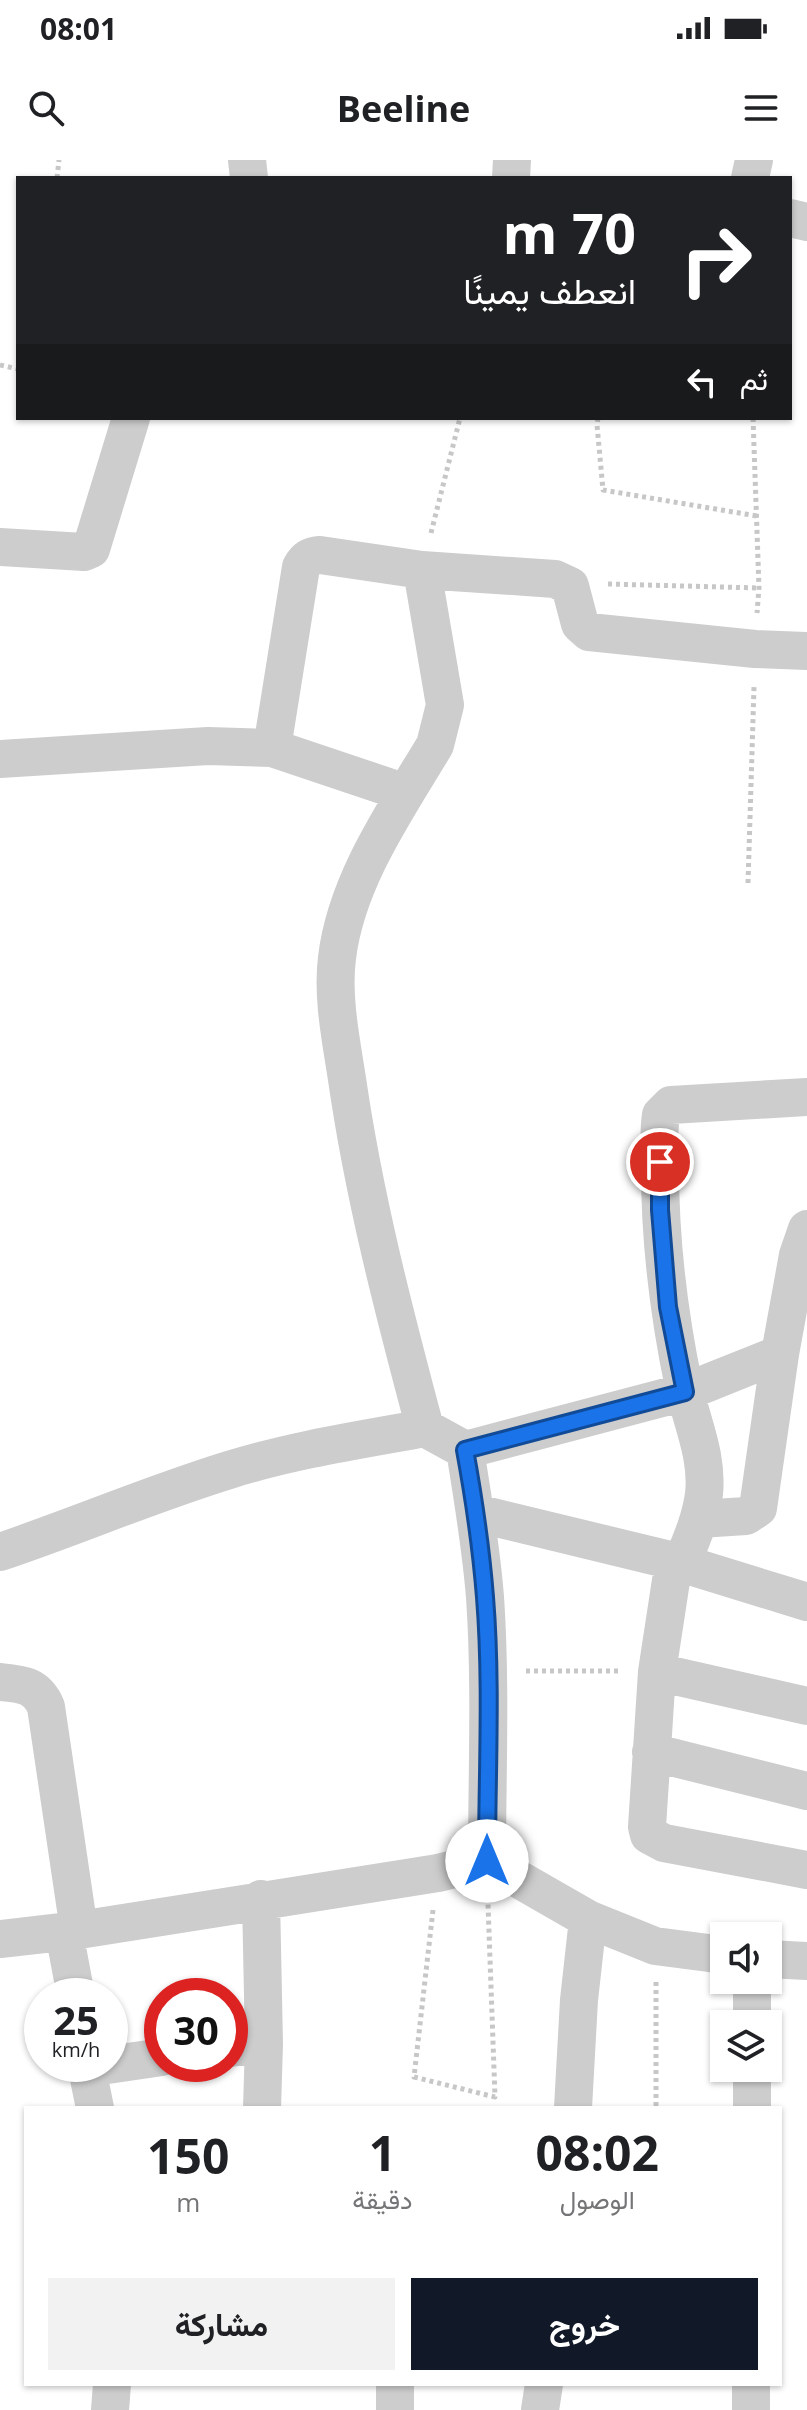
<!DOCTYPE html>
<html lang="ar">
<meta charset="utf-8">
<style>
:root{--surface:#fff;--page:#f2f2f2;--text:#202124;--muted:#757577;--accent:#111827}
body{margin:0;font-family:"Open Sans",Vazirmatn,sans-serif;background:var(--page);color:var(--text);direction:rtl;height:100vh;display:flex;flex-direction:column;font-size:30px;white-space:nowrap}
*{box-sizing:border-box;margin:0}
p{font-size:26px;color:var(--muted)}
.icon{flex:none;width:44px;height:44px;fill:none;stroke:currentColor;stroke-width:2;stroke-linecap:round;stroke-linejoin:round}
.map{position:relative;flex:1;overflow:hidden;direction:ltr}
.drawer{position:absolute;left:24px;top:1946px;width:758px;height:280px;display:flex;flex-direction:column;background:var(--surface);border-radius:0px;box-shadow:0 2px 6px #0004;direction:rtl}
.drawer>*{flex:none}
.hud{position:absolute;left:16px;top:16px;width:776px;height:244px;border-radius:0px;box-shadow:0 2px 6px #0004;direction:rtl;background:#202124;color:#fff;overflow:hidden}
.fabs{position:absolute;left:710px;top:1762px;display:grid;gap:16px}
.fabs a{display:grid;place-items:center;width:72px;height:72px;border-radius:0px;background:var(--surface);box-shadow:0 2px 6px #0004;font-size:40px}
.speed{position:absolute;left:24px;top:1818px;display:flex;gap:16px;font-size:40px;font-weight:700;text-align:center}
.speed>*{display:grid;place-content:center;width:104px;height:104px;border-radius:50%;background:var(--surface);box-shadow:0 2px 6px #0004;line-height:1}
.speed small{font-size:20px;font-weight:400}
.speed .limit{border:12px solid #d22;background:#fff;color:#111}
.pin{position:absolute;display:grid;place-items:center;width:68px;height:68px;color:#fff;margin:-34px;border:4px solid #fff;border-radius:50%;box-shadow:0 2px 8px #0007}
.me{position:absolute;width:88px;margin:-44px;rotate:0deg;stroke-linejoin:round;filter:drop-shadow(0 0 6px #0008)}
.turn{display:flex;align-items:center;gap:28px;height:168px;padding:0 24px;font-size:36px}
.turn .icon{width:104px;height:104px;stroke-width:2.5}
.turn b{display:block;font-size:56px;line-height:68px}
.then{display:flex;align-items:center;height:76px;padding:0 24px;background:#0003;gap:16px;font-size:30px}
.eta{display:flex;justify-content:space-evenly;align-items:center;height:136px;text-align:center}
.eta b{font-size:48px;font-weight:700;line-height:56px}
.button{display:flex;gap:16px;margin-top:auto;padding:16px 24px}
.button a{flex:1;height:92px;border-radius:0px;background:var(--accent);color:#fff;font-size:32px;font-weight:700;line-height:92px;text-align:center}
.button a+a{background:var(--page);color:var(--text)}
.status{display:flex;justify-content:space-between;align-items:center;height:56px;padding:0 40px;background:var(--surface);direction:ltr}
.status svg{height:22px;fill:currentColor}
header{display:flex;justify-content:space-between;align-items:center;height:104px;padding:0 24px;background:var(--surface);font-size:36px;font-weight:700}
.map>svg:first-child{display:block}
.lines{fill:none;stroke-linecap:round;stroke-linejoin:round}
.path{stroke:#c7c7c7;stroke-width:5;stroke-dasharray:4 4;stroke-linecap:butt}
.street{stroke:#cdcdcd;stroke-width:38}
.route-casing{stroke:#114b97;stroke-width:20}
.route{stroke:#1a73e8;stroke-width:14}
</style>
<div class="status"><b>08:01</b><svg viewBox="0 0 49 12"><path d="M0 12V9h3v3zM5 12V6h3v6zM10 12V3h3v9zM15 12V0h3v12zM26 1h20v11H26zM47 4h2v5h-2z"/></svg></div>
<header><svg class="icon" aria-label="menu" viewBox="0 0 24 24"><path d="M4 6h16M4 12h16M4 18h16"/></svg>Beeline<svg class="icon" aria-label="search" viewBox="0 0 24 24"><circle cx="10" cy="10" r="6"/><path d="M15 15l6 6"/></svg></header>
<div class="map">
<svg width="807" height="2250" viewBox="0 0 807 2250">
<rect width="100%" height="100%" fill="#fff"/>
<g class="lines">
<!-- path -->
<path class="path" d="M57 18 59 0
M0 205 18 209
M598 258 597 265 603 330 757 356
M753 258 759 428 757 453
M431 373 460 258
M608 424 759 428
M748 723 754 527
M526 1511H620
M433 1750 414 1917 495 1937 488 1744
M656 1822V1948"/>
<!-- street -->
<path class="street" d="M247 0 249 18
M511 18 512 0
M750 18 754 0
M790 58 807 62
M0 387 84 392 91 389 131 258
M422 410 445 545 435 585C396 650 346 721 337 798 332 837 341 880 347 919 364 1037 394 1152 425 1268
M272 588 301 407C306 398 310 396 320 395L422 410 555 419 570 426 580 464 589 472 755 489 807 491
M0 599 208 586 272 588 406 633
M465 1290C473 1339 481 1387 485 1437 491 1524 487 1613 487 1701
M476 1353 674 1401 807 1442
M699 1359 746 1356 758 1348 780 1194
M0 1392C77 1366 151 1334 229 1310 293 1290 359 1280 425 1268L465 1290 685 1232 780 1194 798 1095 807 1069
M674 1401 657 1512 647 1667 649 1675 664 1683 807 1710
M682 1403C691 1381 701 1358 704 1334 708 1296 692 1263 684 1227 669 1155 660 1083 660 1009 660 992 658 972 661 955L671 945 807 937
M657 1512 807 1546
M0 1522C22 1524 37 1525 46 1547L79 1770
M651 1592 807 1631
M261 1739 264 1884 262 1948
M64 1772 76 1836
M0 1779 79 1770 438 1713 487 1701 588 1759 655 1786 724 1795
M768 1799 807 1801
M752 1864V1820
M230 1888 264 1884
M86 1904 95 1948
M87 1908 162 1897
M573 1948 579 1840 588 1759
M752 1948V1908
M110 2250 112 2224
M395 2250V2224
M540 2250 544 2224
M751 2250V2224"/>
</g>
<g class="lines">
<defs>
<path id="route" d="M487 1701C487 1613 492 1524 485 1437 481 1387 474 1339 465 1290L685 1232 668 1147 660 1050V1002"/>
</defs>
<!-- route casing -->
<use href="#route" class="route-casing"/>
<!-- route -->
<use href="#route" class="route"/>
</g>
</svg>
<div class="fabs">
<a><svg class="icon" aria-label="sound" viewBox="0 0 24 24"><path d="M4 9h4l5-4v14l-5-4H4zM17 9q2 3 0 6"/></svg></a>
<a><svg class="icon" aria-label="layers" viewBox="0 0 24 24"><path d="M12 4l9 5-9 5-9-5zM3 14l9 5 9-5"/></svg></a>
</div>
<div class="speed"><div>25<small>km/h</small></div><div class="limit">30</div></div>
<div class="pin" style="left:660px;top:1002px;background:#d93025"><svg class="icon" aria-label="arrive" viewBox="0 0 24 24"><path d="M6 21V4h12l-3 4 3 4H6"/></svg></div>
<svg class="me" style="left:487px;top:1701px" viewBox="-20 -20 40 40"><circle r="19" fill="#fff"/><path d="M0-13L10 11 0 6-10 11z" fill="#1a73e8"/></svg>
<div class="hud">
<div class="turn"><svg class="icon" aria-label="right" viewBox="0 0 24 24"><path d="M7 20v-9h11M14 6l5 5-5 5"/></svg><div><b>70 m</b>انعطف يمينًا</div></div>
<div class="then">ثم<svg class="icon" aria-label="left" viewBox="0 0 24 24"><path d="M17 20v-9H6M10 6l-5 5 5 5"/></svg></div>
</div>
<section class="drawer">
<div class="eta">
<div><b>08:02</b><p>الوصول</p></div>
<div><b>1</b><p>دقيقة</p></div>
<div><b>150</b><p>m</p></div>
</div>
<div class="button"><a>خروج</a><a>مشاركة</a></div>
</section>
</div>
